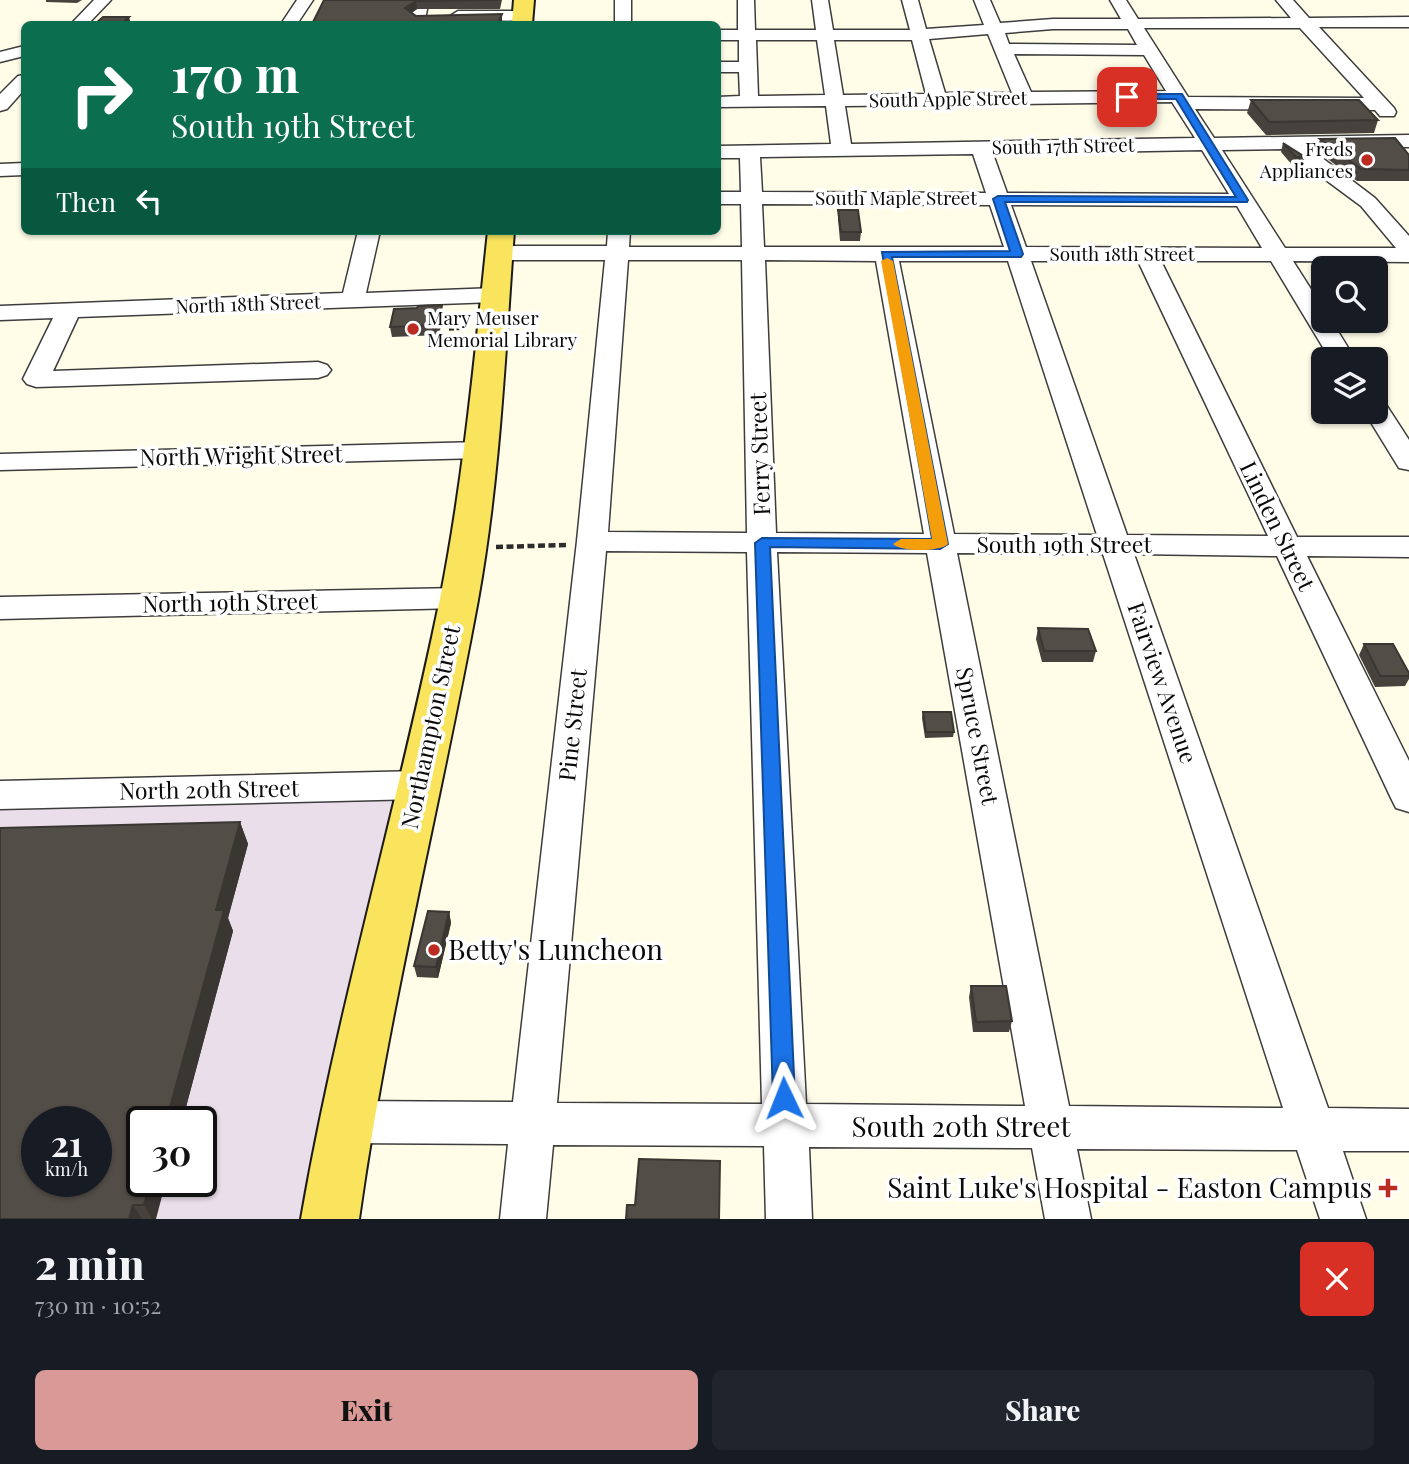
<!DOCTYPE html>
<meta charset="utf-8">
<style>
:root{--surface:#171b24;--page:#20242c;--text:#f1f3f6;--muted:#9ea1a6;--accent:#d99997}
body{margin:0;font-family:"Playfair Display",serif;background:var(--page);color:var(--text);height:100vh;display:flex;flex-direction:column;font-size:26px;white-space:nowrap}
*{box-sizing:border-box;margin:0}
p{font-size:23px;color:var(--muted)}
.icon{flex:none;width:38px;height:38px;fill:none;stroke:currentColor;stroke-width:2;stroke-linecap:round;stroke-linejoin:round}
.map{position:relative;height:1219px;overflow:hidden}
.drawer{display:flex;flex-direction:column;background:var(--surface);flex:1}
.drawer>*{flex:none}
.guide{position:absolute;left:21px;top:21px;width:700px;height:214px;border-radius:10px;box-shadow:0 2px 5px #0004;background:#0b6e4f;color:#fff;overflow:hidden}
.fabs{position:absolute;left:1311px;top:256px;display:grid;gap:14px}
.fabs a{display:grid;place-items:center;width:77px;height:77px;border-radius:10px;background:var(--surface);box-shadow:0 2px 5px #0004;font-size:35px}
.speed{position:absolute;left:21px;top:1106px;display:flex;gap:14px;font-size:35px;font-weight:700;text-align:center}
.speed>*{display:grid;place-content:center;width:91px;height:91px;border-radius:50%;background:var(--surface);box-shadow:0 2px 5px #0004;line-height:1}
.speed small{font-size:18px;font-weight:400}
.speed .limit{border:4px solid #111;border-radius:10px;background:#fff;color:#111}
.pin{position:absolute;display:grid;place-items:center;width:60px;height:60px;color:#fff;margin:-30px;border-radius:14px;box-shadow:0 4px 10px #0006}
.me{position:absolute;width:77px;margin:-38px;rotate:358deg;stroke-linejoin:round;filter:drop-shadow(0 0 5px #0008)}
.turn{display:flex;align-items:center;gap:24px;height:147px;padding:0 35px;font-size:32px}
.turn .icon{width:91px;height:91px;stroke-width:2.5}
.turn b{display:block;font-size:49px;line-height:60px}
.then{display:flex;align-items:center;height:66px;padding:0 35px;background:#0003;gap:14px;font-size:26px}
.round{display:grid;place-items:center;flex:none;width:74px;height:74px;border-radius:10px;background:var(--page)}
.head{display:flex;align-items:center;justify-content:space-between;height:119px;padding:0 35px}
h1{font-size:42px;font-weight:800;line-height:52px}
.cta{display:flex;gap:14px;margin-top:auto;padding:14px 35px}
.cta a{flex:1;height:80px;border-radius:10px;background:var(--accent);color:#111;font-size:28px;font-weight:800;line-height:80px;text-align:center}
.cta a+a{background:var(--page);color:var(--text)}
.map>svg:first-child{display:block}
.industrial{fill:#eadeea;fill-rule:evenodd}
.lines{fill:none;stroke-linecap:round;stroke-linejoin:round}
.minor-casing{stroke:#3d3d3d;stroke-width:3}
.major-casing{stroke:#1b1b1b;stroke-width:4}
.path-far1{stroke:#2c2c2c;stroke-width:3.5;stroke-dasharray:5 2.5;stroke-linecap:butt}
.path{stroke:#2c2c2c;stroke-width:4.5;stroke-dasharray:7 3.5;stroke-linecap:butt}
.minor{fill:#fff;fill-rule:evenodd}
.major{fill:#fae45d;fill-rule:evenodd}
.wall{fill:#47423d}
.shaded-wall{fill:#3a3632}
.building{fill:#534d47;stroke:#3a3632;stroke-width:2;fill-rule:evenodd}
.route{fill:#1a73e8;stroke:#114b97;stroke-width:2}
.slow{fill:#f59e0b}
.poi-dot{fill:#bb2b22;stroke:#fff;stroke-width:2.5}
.labels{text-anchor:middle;stroke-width:7;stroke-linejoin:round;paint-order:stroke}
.far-street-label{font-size:19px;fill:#0a0a0a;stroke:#fff}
.far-poi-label{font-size:19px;fill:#0a0a0a;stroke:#fff;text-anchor:end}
.street-label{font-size:23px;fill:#0a0a0a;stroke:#fff}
.near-poi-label{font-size:28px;fill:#0a0a0a;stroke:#fff;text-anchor:start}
.near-street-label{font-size:28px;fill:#0a0a0a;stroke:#fff}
</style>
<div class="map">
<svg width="1409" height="1219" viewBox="0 0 1409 1219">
<rect width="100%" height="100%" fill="#fffde8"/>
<!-- industrial -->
<path class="industrial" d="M412 779 329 1219H0V786ZM37 1122H96V1181H37ZM142 1122H201V1181H142Z"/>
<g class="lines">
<defs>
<path id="minor" d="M94 0H111L88 24H71Z
M297 0H313L297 24H281Z
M413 0H429L424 24H408Z
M615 0H631V24H615Z
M738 0H754L755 30H816L812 0H828L833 30H910L902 0H918L926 29 984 25 974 0H990L1000 23 1053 19H1121L1110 0H1126L1138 19 1291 18 1276 0H1293L1309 18 1409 17V27H1319L1394 108 1396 112 1394 116H1380L1375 110 1195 109 1214 138 1409 135V147L1309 148 1375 198 1409 236V262L1293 261 1323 308V320H1331L1355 359H1330L1271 261H1161L1297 537H1409V557L1307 556 1409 761V812L1396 808 1391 798 1277 556 1134 554 1328 1108 1409 1109V1151H1343L1366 1219H1320L1297 1150 1077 1149 1091 1219H1045L1032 1148 809 1147 812 1219H766L764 1146 553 1145 546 1219H500L508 1144 345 1143 329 1137 323 1122 329 1107 345 1101 513 1102 577 541 605 260H499L491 258 488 253 491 248 499 246H607L608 231H630L629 247H742L741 204H718V192H741L740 158H718V146L831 144 826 106 718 107V97L740 96 739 72H718V62H739V40H718V30H738ZM1144 28H1300L1364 98 1188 97ZM1053 29H1128L1137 45 1009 44 1005 33ZM988 34 1012 93H945L929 39ZM756 40H817L825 95 758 96ZM834 40H912L926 94 843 95ZM1014 54 1144 55 1166 91 1031 92ZM1172 102 1195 138 851 144 845 106ZM1284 149 1361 206 1396 248H1285L1222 150ZM1202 150 1229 194 1007 193 993 154ZM973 154 986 193 762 192 760 157ZM762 204 990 205 1004 247H764ZM1011 205 1237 206 1262 248 1026 247ZM628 260H742L747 533 608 532ZM765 260 876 261 924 534 776 533ZM899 261H1008L1097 535 954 534ZM1031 261H1138L1268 536 1127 535ZM606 551 747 552 762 1104 557 1103ZM777 552 927 553 1025 1106 806 1104ZM957 553 1103 554 1283 1108 1069 1106Z
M458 11H523L531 16 523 21 452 19 450 16Z
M24 46V56L0 62V52Z
M24 75V90L7 109 0 111V94L18 76Z
M24 163V175L0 176V164Z
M358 231H380L366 293 495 288 503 290 507 295 503 300 495 302 78 317 53 371 318 362 327 365 331 370 327 375 318 378 36 387 27 384 23 379 53 318 0 320V306L343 293Z
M1376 401 1385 403 1409 440V470L1399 468 1364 411H1376Z
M481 442 491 444 495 450 491 456 481 458 0 470V454Z
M459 588 470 591 475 598 470 605 459 608 0 619V597Z
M419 771 432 775 437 785 432 795 419 799 0 809V781Z"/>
<path id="major" d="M514 0H534L532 24H512Z
M488 231H514C505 354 500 478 478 600 440 807 388 1011 359 1219H301C337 1010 398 806 440 599 464 477 475 354 488 231Z"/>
</defs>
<!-- minor casing -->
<use href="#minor" class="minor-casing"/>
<!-- major casing -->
<use href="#major" class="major-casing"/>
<!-- path-far1 -->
<path class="path-far1" d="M449 329 468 328"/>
<!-- path -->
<path class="path" d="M496 547 567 545"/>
<!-- minor -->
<use href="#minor" class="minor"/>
<!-- major -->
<use href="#major" class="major"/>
</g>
<!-- wall -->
<path class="wall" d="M46 0H82L77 3 46 2Z
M324 0H502L500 9H417L412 13 416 16 503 22 502 24H312Z
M1251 100 1378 120 1374 133 1266 135 1247 113Z
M1320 139 1409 155V181H1357L1317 151Z
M1283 143 1305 157 1302 166H1293L1281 152Z
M838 210 861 232 860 241H840L838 219Z
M417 308 443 315 439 335 392 337 390 327Z
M1038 628 1096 651 1093 662H1042L1036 639Z
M1364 644 1409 673V679L1405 686 1375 687 1359 655Z
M923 712 954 732 953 737 925 738 922 718Z
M240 822 248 844 228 918 233 931 182 1122H142L156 1219H0Z
M449 912 451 923 438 978 417 977 414 966Z
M971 986 1012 1021 1009 1032H973L969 997Z"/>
<!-- shaded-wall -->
<path class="shaded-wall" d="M416 1 417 9 407 16 405 8Z
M502 14V24H498Z
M129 17 131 24H121Z
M442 305 443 315 439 335 438 325Z
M240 822 248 844 228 918 233 931 182 1122H166L216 910Z
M449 912 451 923 438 978 436 967Z
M150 1181H166L156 1219H152L144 1205Z
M133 1205 142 1219H129Z"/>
<!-- building -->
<path class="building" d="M324 0H499L416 1 405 8 416 16 502 14 498 24H312Z
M103 17H129L121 24H95Z
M1251 100H1359L1378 120 1269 122Z
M1395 138 1409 155V170L1361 169 1320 139Z
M1283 143 1305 157H1296Z
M838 210H858L861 232H841Z
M442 305 438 325 390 327 394 309 417 308 418 306Z
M1038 628 1088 629 1096 651H1044Z
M1364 644H1393L1409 673V676H1380Z
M923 712H951L954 732H926Z
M240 822 216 910H224L166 1122H142V1181H150L144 1205H133L129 1219H0V828ZM37 1122H96V1181H37Z
M428 911 449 912 436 967 414 966Z
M971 986H1006L1012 1021 976 1022Z
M639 1159 720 1161 719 1219H626L627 1205H635Z"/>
<!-- route -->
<path class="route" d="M1127 94H1182L1248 200 1247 202H1005L1023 254 1021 257H892L948 544 940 549 770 547 795 1098 792 1105 784 1108 776 1105 773 1098 755 543 762 538 932 539 882 252 1010 251 993 199 998 196 1236 197 1176 99H1124L1122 97Z"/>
<!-- slow -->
<path class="slow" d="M887 258 893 261 948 544C939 552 902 552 893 544L901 539H932L881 261Z"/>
<!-- markers -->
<g class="poi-dot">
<circle cx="1367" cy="160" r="7"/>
<circle cx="413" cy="329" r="7"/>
<circle cx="434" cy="950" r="7"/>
<path d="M1384.5 1177.5h7v7h7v7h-7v7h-7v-7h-7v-7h7z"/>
</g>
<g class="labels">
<!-- far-street labels -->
<g class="far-street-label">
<text transform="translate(948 99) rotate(-1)" y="7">South Apple Street</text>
<text transform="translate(1063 146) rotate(-1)" y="7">South 17th Street</text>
<text x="896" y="205">South Maple Street</text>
<text x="1122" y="261">South 18th Street</text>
<text transform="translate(248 304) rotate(-2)" y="7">North 18th Street</text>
</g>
<!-- far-poi labels -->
<g class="far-poi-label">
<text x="1353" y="156">Freds<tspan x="1353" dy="22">Appliances</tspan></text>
<text x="427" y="325" text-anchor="start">Mary Meuser<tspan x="427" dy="22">Memorial Library</tspan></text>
</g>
<!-- street labels -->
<g class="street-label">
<text transform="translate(760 454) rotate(-92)" y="8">Ferry Street</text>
<text transform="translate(241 456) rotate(-1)" y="8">North Wright Street</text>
<text transform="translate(1277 526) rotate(64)" y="8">Linden Street</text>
<text x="1064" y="553">South 19th Street</text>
<text transform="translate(230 603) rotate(-1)" y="8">North 19th Street</text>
<text transform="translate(1162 683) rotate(71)" y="8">Fairview Avenue</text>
<text transform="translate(573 725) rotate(-84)" y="8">Pine Street</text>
<text transform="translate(431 727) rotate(-78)" y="8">Northampton Street</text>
<text transform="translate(977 736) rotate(79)" y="8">Spruce Street</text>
<text transform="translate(209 790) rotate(-1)" y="8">North 20th Street</text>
</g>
<!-- near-poi labels -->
<g class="near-poi-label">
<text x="448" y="960">Betty's Luncheon</text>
<text x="1372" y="1198" text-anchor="end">Saint Luke's Hospital - Easton Campus</text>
</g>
<!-- near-street labels -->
<g class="near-street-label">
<text x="961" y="1137">South 20th Street</text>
</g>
</g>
</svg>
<div class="fabs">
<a><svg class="icon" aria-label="search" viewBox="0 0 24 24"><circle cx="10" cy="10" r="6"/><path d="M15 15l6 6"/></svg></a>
<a><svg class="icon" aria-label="layers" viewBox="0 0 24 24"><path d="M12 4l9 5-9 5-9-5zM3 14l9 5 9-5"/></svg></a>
</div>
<div class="speed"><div>21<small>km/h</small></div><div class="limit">30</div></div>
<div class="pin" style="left:1127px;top:97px;background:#d93025"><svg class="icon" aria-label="arrive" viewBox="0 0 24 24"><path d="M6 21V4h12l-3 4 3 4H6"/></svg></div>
<svg class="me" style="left:784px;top:1098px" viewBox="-20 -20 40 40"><path d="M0-17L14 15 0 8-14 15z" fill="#1a73e8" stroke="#fff" stroke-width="4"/></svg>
<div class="guide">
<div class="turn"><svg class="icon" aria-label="right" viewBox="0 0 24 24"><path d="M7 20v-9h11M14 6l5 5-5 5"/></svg><div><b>170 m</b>South 19th Street</div></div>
<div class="then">Then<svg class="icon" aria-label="left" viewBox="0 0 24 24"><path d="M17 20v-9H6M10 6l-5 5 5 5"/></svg></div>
</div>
</div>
<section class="drawer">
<div class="head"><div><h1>2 min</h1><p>730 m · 10:52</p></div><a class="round" style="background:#d93025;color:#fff"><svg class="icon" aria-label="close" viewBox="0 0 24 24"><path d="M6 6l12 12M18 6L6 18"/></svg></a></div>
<div class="cta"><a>Exit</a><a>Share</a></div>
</section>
